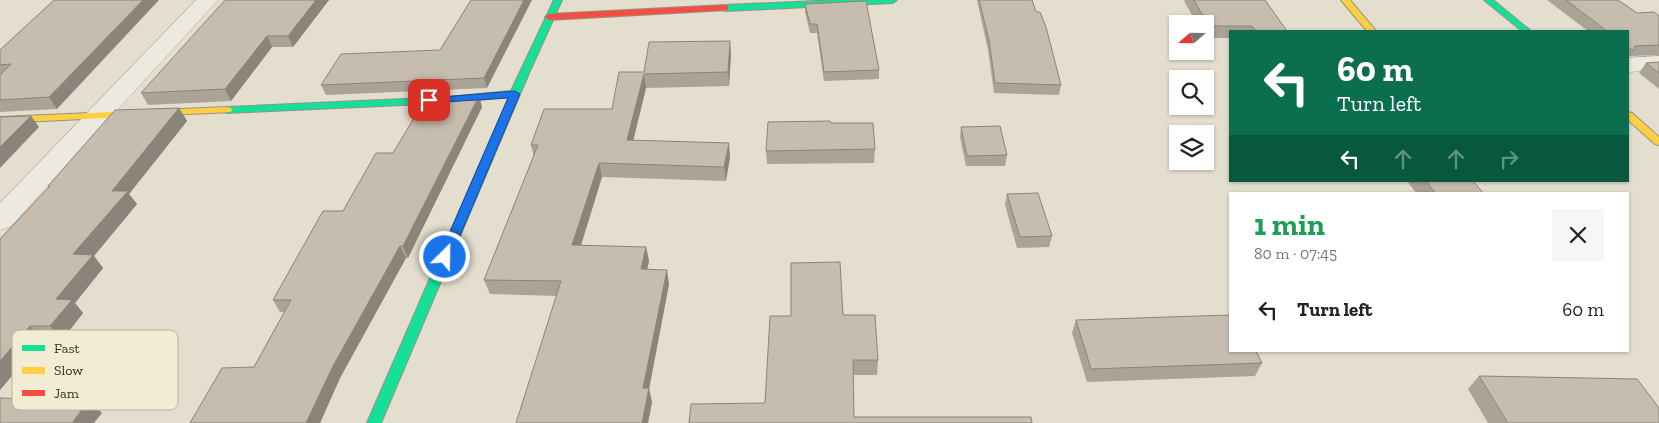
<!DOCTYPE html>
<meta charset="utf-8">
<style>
:root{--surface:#fff;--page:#f6f6f6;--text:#222;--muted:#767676}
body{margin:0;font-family:"Zilla Slab",serif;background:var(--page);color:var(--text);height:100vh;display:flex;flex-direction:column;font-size:19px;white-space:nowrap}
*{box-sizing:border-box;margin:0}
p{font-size:16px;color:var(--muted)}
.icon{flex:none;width:28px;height:28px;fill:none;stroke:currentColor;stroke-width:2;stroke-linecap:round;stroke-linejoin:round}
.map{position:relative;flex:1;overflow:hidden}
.sheet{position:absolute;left:1229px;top:192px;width:400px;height:160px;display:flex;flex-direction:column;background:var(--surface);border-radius:0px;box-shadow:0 1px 4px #0004}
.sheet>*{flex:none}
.hud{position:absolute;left:1229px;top:30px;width:400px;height:152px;border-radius:0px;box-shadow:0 1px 4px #0004;background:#0b6e4f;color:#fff;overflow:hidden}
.needle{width:32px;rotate:250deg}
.tools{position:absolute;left:1169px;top:15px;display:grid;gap:10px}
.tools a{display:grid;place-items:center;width:45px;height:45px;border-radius:0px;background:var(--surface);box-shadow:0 1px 4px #0004;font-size:25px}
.pin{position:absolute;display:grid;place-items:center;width:42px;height:42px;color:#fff;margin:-21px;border-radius:10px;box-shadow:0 2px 8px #0006}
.me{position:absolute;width:55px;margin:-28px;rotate:23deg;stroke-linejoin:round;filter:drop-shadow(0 0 4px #0008)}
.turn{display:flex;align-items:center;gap:18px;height:105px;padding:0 25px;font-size:22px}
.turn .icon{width:65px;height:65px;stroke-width:2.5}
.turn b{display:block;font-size:35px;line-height:42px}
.lanes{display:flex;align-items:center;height:48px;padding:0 25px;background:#0003;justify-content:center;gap:25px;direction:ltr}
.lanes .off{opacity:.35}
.round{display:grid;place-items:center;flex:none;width:52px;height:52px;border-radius:0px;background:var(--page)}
.headline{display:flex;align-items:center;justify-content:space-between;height:85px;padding:0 25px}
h1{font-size:30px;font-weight:700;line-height:38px;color:#1e9e55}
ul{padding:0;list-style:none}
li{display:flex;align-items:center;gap:15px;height:65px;padding:0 25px}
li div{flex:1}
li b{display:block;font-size:19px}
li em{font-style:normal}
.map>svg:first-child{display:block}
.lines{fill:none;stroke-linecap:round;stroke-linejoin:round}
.street-casing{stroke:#a8a397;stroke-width:1}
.fast-casing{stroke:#989287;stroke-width:2}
.slow-casing{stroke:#989287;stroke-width:2}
.jam-casing{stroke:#989287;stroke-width:2}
.street{fill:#ece9e0;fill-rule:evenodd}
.fast{fill:#16e098;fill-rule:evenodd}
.slow{fill:#ffcf43;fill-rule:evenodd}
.jam{fill:#f24e42;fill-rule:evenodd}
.wall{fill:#aba396}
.shaded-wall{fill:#8b847a}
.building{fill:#c7bdaf;stroke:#8b847a}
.route{fill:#1a73e8;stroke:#114b97}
.key{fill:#f3ecd5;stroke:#bbb29f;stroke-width:1}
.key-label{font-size:14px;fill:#372c20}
</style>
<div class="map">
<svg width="1659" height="423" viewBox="0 0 1659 423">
<rect width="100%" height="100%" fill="#e3dece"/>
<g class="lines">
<defs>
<path id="street" d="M196 0H218L10 227 0 230V203Z
M1659 56V70L1628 72V58Z"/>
<path id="fast" d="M554 0H562L529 73 381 423H367L509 97 448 103 227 113 222 110 227 107 448 97 511 91Z
M839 0H897L893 3 725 11 721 8 725 5Z
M1484 0H1493L1531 31H1522Z"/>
<path id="slow" d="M1341 0H1350L1376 31H1367Z
M227 107 231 108 232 110 231 112 0 123V117Z
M1628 112 1632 113 1659 137V145L1655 144 1628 120Z"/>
<path id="jam" d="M725 5 728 6V10L549 20 545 17 549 14Z"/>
</defs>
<!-- street casing -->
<use href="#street" class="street-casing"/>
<!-- fast casing -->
<use href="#fast" class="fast-casing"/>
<!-- slow casing -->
<use href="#slow" class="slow-casing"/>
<!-- jam casing -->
<use href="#jam" class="jam-casing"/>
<!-- street -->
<use href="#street" class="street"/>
<!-- fast -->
<use href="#fast" class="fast"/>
<!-- slow -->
<use href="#slow" class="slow"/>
<!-- jam -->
<use href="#jam" class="jam"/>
</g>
<!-- wall -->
<path class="wall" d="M54 0 57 109 0 112V50Z
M329 0 293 47H272L231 101 148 105 141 93Z
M471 0 487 88 326 95 321 85 440 50Z
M977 0H1032L1061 85 1059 95 994 93 988 50Z
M1185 0H1265L1287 31H1230V38H1205V24H1197L1184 1Z
M1547 0H1618L1637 13 1659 16V55L1630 56 1628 59V31H1588Z
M805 4 879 70V79L824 81 817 33H810L805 12Z
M731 54 729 86 646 88 633 140 730 157 726 181 602 177 581 246 646 247 649 261 647 269 669 284 649 389 652 402 648 423H516L557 296 490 294 484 280 534 157 531 145 612 109 644 72Z
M1659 62V89L1639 73 1646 63Z
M479 96 482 107 408 258H406L340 378 320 423H190L254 367 284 312H280L273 300 343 211Z
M179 108 187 121 129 194 137 204 94 256 103 268 75 303 83 313 62 340 43 339 0 390V239L49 188 48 186Z
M831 123 875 149 874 163 767 164 766 151Z
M961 127 1007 155 1005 166H966L960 137Z
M1407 181H1473L1484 194H1417Z
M1007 194 1052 236 1049 247 1017 248 1005 205Z
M843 315 878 360 877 375H853L854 417 689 423 765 403Z
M1076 320 1262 363 1255 376 1087 382 1072 333Z
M1479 376 1659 423H1488L1468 389Z"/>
<!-- shaded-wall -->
<path class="shaded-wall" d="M143 0H159L57 109 49 97Z
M316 0H329L293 47 288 36Z
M524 0H532L487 88 484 78Z
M267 36 272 47 231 101 225 89Z
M730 41 731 54 729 86 728 72Z
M644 74 646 88 630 154 627 140Z
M479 96 482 107 408 258 403 246Z
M179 108 187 121 129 194 137 204 94 256 103 268 75 303 83 313 62 340 50 326 56 299 73 254 112 191Z
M31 116 39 127 0 168V147Z
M729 143 730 157 726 181 724 167Z
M599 163 602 177 576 260 572 245Z
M400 246 406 258 340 378 320 423H306L333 366Z
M646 247 649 261 644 284 641 269Z
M667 270 669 284 649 389 652 402 648 423H642L643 388Z
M30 326 43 339 0 390V361Z
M89 400 102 413 94 423H72Z"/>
<!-- building -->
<path class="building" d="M54 0H143L49 97 0 100V75L11 64 0 65V50Z
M225 0H316L288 36H267L225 89 141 93Z
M471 0H524L484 78 321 85 341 54 440 50Z
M979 0H1032L1036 12H1040L1046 27 1061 85 995 83 989 40Z
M1194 0H1265L1287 31H1256L1252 26H1209Z
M1566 0H1618L1637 13 1654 12 1659 16V45L1635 46 1633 51 1628 47V31H1607Z
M866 1 879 70 824 72 817 24H810L805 4Z
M730 41 728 72 644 74 627 140 729 143 724 167 599 163 572 245 646 247 641 269 667 270 643 388H649L642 423H516L561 281 484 280 538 145H531L544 109H612L619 72H644L649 42Z
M1659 62V73L1646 63Z
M479 96 403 246H400L333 366 306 423H190L222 368 254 367 291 300H273L323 211H343L376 153H393L426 98Z
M179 108 112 191H128L73 254 93 255 56 299 72 300 50 326H30L0 361V239L50 186H48L115 110Z
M31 116 0 147V117Z
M830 121 831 123H873L875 149 766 151 768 122Z
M1000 126 1007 155 967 156 961 127Z
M1426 181H1473L1484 194H1436Z
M1038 193 1052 236 1020 237 1007 194Z
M840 262 843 315H875L878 360H853L854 417H1031L1032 423H689L691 404 765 403 770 316H791V263Z
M1230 315V351H1256L1262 363 1091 369 1076 320Z
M1479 376 1637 379 1659 408V423H1508Z
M0 398 89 400 72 423H0Z"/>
<!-- route -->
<path class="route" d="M515 91 520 94 451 257 449 260H441L439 257 508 98 429 103 424 100 429 98Z"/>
<!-- legend -->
<rect x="12" y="330" width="166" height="80" rx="8" class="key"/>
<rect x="22" y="345" width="23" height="6" fill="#16e098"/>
<rect x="22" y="367" width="23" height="7" fill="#ffcf43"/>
<rect x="22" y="390" width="23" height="6" fill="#f24e42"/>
<g class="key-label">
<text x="54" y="353">Fast</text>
<text x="54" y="375">Slow</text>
<text x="54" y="398">Jam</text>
</g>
</svg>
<div class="tools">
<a><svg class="needle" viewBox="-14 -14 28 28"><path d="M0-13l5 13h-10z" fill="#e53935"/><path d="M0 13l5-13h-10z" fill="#767676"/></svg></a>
<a><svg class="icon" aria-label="search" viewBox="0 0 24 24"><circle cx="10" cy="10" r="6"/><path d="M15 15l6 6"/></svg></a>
<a><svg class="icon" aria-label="layers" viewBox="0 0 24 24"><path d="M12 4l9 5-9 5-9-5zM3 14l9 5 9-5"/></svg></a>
</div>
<div class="pin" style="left:429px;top:100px;background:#d93025"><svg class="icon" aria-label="arrive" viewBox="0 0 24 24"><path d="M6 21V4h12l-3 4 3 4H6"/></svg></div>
<svg class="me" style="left:445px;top:257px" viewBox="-20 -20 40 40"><circle r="17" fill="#1a73e8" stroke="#fff" stroke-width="3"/><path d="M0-11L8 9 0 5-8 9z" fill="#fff"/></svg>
<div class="hud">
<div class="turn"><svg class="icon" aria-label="left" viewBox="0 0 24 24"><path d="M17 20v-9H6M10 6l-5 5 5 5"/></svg><div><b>60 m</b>Turn left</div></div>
<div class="lanes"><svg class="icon" aria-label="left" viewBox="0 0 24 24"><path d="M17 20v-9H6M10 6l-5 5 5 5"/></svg><svg class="icon off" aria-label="ahead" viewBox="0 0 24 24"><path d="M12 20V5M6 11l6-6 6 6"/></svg><svg class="icon off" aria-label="ahead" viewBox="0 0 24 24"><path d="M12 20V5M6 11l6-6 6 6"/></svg><svg class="icon off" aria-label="right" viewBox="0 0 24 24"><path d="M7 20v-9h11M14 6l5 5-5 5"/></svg></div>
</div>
<section class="sheet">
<div class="headline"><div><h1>1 min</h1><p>80 m · 07:45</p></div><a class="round"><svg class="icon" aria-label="close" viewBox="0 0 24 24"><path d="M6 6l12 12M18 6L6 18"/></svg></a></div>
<ul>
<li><svg class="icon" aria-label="left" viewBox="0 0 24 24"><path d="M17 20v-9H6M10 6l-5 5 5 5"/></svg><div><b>Turn left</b></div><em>60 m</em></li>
</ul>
</section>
</div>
